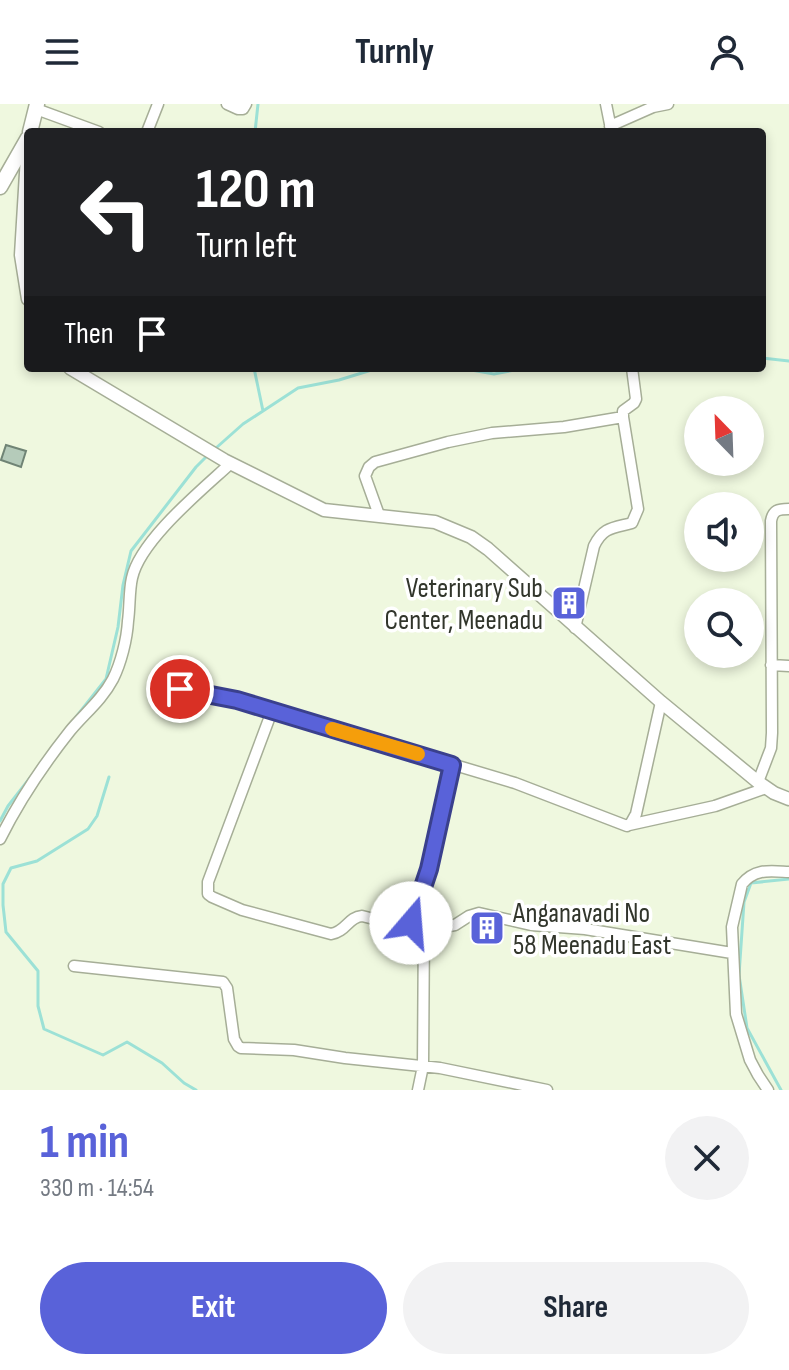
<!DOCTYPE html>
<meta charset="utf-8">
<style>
:root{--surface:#fff;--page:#f2f2f3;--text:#1f2937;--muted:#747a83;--accent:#5962d9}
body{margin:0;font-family:"Sofia Sans Condensed",sans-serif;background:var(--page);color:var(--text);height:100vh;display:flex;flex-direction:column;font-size:30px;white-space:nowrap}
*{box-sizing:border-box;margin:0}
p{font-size:26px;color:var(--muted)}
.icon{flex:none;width:44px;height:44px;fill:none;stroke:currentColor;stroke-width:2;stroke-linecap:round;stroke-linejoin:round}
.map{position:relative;height:986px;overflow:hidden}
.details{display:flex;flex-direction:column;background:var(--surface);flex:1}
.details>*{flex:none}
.banner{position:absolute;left:24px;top:24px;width:742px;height:244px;border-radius:8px;box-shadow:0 4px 12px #0003;background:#202124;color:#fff;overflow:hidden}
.needle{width:52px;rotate:337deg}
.fabs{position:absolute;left:684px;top:292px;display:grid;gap:16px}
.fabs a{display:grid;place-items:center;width:80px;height:80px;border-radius:50%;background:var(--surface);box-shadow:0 4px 12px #0003;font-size:40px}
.pin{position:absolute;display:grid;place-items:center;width:68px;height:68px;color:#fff;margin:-34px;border:4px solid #fff;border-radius:50%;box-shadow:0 2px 8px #0007}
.me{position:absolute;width:88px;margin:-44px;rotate:18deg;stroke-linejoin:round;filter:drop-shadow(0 0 6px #0008)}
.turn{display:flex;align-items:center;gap:28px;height:168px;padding:0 40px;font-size:36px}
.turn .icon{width:104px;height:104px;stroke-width:2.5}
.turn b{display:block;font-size:56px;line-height:68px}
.then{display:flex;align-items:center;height:76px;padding:0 40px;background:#0003;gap:16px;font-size:30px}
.round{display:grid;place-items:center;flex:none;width:84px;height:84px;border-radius:42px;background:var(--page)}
.overview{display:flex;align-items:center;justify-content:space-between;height:136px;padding:0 40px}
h1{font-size:48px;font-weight:700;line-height:60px;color:var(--accent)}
.button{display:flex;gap:16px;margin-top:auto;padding:16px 40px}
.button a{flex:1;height:92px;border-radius:48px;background:var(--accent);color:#fff;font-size:32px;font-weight:700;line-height:92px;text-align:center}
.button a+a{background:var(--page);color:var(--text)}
header{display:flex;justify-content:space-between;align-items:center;height:104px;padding:0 40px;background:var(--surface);font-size:36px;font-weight:700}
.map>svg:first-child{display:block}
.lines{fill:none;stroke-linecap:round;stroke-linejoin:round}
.stream{stroke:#9ce1d6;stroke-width:3}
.building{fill:#b5cbba;stroke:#708475;stroke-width:2}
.minor-casing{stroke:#a6ae97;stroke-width:13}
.tertiary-casing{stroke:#a6ae97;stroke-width:15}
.secondary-casing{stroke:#a6ae97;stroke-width:17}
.minor{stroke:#fff;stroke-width:10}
.tertiary{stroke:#fff;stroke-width:12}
.secondary{stroke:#fff;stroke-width:14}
.route-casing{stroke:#3a408d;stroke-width:20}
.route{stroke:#5962d9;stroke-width:14}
.slow{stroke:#f59e0b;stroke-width:14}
.labels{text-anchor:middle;stroke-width:7;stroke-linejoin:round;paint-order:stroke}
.poi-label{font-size:28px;fill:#31352b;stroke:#fff;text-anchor:end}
</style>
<header><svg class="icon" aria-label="menu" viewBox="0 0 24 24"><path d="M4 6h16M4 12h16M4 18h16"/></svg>Turnly<svg class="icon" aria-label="person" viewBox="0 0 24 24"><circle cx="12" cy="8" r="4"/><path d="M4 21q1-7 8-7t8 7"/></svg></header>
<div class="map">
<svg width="789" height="986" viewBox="0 0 789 986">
<rect width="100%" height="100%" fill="#eff8df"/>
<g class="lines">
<!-- stream -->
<path class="stream" d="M255 28 258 0
M762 254 789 257
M460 264 494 270 525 264
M263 307 298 284 339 276 378 264
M216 344 243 320 263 307 254 264
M76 613 106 575 118 523 123 481 131 447 196 363 207 352
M109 673 97 712 88 725 37 757 11 764 3 780V801L6 828 38 867V902L44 925 103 951 127 938 162 959 184 979 196 986
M0 717 8 702 33 670
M781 986 747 924 739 871 744 798 751 779 789 775"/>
</g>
<!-- building -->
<path class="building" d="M6 341 26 347 21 363 1 356Z
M483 818 496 821 491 832 479 827Z"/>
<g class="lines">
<defs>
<path id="minor" d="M227 0 238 5H243L246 0
M606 0 611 25
M36 5 99 28
M610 22 653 3 668 0
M147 28 158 0
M379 411 365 372 369 363 375 358 448 338 492 329 564 323 623 313
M575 524 594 442C603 423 613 424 632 419L638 405 623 313V307L634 299 636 295 632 264
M771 561 789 562
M180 585 237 596 515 679 627 722 631 719 636 710 661 598
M272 607 208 778V790L212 793 242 806 331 830C346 828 348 813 362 812L402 822H406L411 819 429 765 452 661
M758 678 771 644 772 629 771 417C773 406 778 405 789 405
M629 721 715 702 766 684
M0 735C19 697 43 661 70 627 84 610 102 596 113 575 121 559 127 535 128 517 130 503 129 487 132 474 140 436 203 385 231 359
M413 814 443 823 455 821 469 812 479 809 531 821 585 825 732 849
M74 862 223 878 227 884 234 935 238 942 241 944 294 946 345 954 440 964 547 986
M418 986 423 962 424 818
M768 986 758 971 750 956 736 910 732 823 742 780C755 764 770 767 789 768"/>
<path id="tertiary" d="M28 36 21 151 28 195
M70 264 224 356 324 406 435 418 471 433 488 445 661 598 758 678 774 689 789 695"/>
<path id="secondary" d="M30 28 37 0
M0 83 28 34"/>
</defs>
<!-- minor casing -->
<use href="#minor" class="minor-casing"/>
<!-- tertiary casing -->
<use href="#tertiary" class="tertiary-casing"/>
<!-- secondary casing -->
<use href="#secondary" class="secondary-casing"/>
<!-- minor -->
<use href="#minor" class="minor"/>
<!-- tertiary -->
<use href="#tertiary" class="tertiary"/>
<!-- secondary -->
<use href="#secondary" class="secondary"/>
</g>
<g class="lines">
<defs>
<path id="route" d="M180 585 237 596 452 661 429 765 411 819"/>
</defs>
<!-- route casing -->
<use href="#route" class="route-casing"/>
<!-- route -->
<use href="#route" class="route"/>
<!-- slow -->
<path class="slow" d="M332 625 418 650"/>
</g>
<!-- icons -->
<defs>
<symbol id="building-square" viewBox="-11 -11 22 22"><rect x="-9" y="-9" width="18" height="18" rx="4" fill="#5962d9" stroke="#fff"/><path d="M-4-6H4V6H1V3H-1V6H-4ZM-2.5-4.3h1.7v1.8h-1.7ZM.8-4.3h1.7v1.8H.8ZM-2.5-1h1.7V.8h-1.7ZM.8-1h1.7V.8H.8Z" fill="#fff"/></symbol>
</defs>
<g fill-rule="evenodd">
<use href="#building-square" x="549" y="479" width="40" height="40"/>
<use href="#building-square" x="467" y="804" width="40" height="40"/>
</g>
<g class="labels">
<!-- poi labels -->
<g class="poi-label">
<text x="543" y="493">Veterinary Sub<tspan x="543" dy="32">Center, Meenadu</tspan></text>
<text x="513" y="818" text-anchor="start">Anganavadi No<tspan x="513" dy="32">58 Meenadu East</tspan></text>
</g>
</g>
</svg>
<div class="fabs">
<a><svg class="needle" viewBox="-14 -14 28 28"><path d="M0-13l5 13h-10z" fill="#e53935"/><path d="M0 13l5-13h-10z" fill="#747a83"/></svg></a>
<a><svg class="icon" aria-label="sound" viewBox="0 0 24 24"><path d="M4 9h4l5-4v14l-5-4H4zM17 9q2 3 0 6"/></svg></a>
<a><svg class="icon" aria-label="search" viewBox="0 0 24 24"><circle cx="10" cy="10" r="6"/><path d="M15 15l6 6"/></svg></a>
</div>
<div class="pin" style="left:180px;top:585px;background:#d93025"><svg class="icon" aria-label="arrive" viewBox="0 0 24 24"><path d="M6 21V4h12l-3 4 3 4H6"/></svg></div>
<svg class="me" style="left:411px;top:819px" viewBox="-20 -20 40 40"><circle r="19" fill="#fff"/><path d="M0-13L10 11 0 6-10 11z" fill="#5962d9"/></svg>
<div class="banner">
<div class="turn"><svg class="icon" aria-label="left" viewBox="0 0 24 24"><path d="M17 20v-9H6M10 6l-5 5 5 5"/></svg><div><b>120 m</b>Turn left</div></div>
<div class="then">Then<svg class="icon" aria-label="arrive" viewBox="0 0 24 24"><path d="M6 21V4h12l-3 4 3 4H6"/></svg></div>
</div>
</div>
<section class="details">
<div class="overview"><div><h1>1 min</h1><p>330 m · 14:54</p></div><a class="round"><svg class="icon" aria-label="close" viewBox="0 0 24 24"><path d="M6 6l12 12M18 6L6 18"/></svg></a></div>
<div class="button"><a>Exit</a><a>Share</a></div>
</section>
